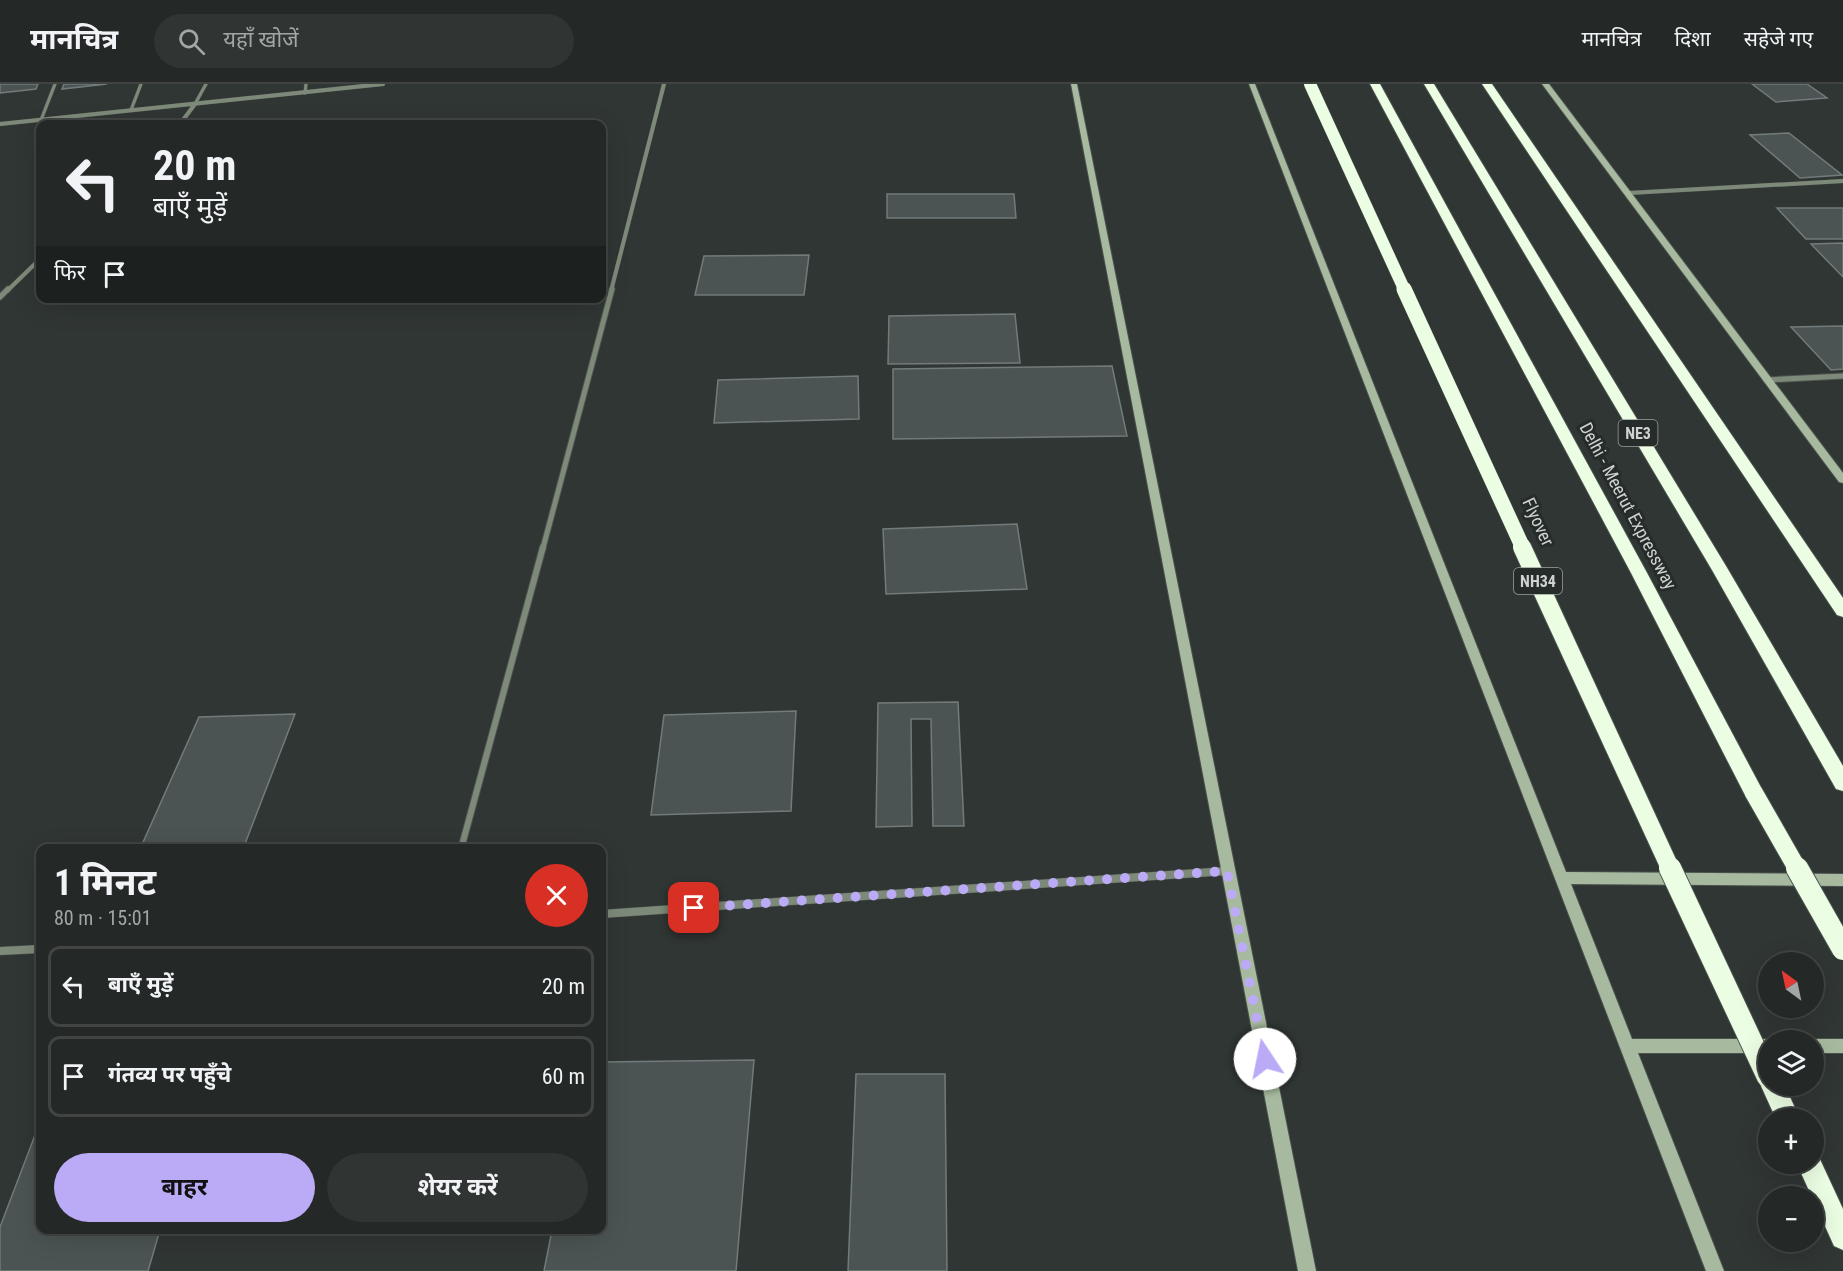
<!DOCTYPE html>
<html lang="hi">
<meta charset="utf-8">
<style>
:root{--surface:#242826;--page:#303432;--text:#f1f3f6;--muted:#a3a6a7;--line:#414443;--accent:#bbaaf6}
body{margin:0;font-family:"Roboto Condensed","Noto Sans Devanagari",sans-serif;background:var(--page);color:var(--text);height:100vh;display:flex;flex-direction:column;font-size:22px;white-space:nowrap}
*{box-sizing:border-box;margin:0}
p{font-size:20px;color:var(--muted)}
.icon{flex:none;width:33px;height:33px;fill:none;stroke:currentColor;stroke-width:2;stroke-linecap:round;stroke-linejoin:round}
.map{position:relative;flex:1;overflow:hidden}
.side{position:absolute;left:36px;top:760px;width:570px;height:390px;display:flex;flex-direction:column;background:var(--surface);border-radius:12px;box-shadow:0 6px 24px #0002,0 0 0 2px var(--line)}
.side>*{flex:none}
.top-card{position:absolute;left:36px;top:36px;width:570px;height:183px;border-radius:12px;box-shadow:0 6px 24px #0002,0 0 0 2px var(--line);background:#242826;color:var(--text);overflow:hidden}
.needle{width:39px;rotate:327deg}
.fabs{position:absolute;left:1758px;top:868px;display:grid;gap:12px}
.fabs a{display:grid;place-items:center;width:66px;height:66px;border-radius:50%;background:var(--surface);box-shadow:0 6px 24px #0002,0 0 0 2px var(--line);font-size:30px}
.pin{position:absolute;display:grid;place-items:center;width:51px;height:51px;color:#fff;margin:-26px;border-radius:12px;box-shadow:0 3px 9px #0006}
.me{position:absolute;width:66px;margin:-33px;rotate:349deg;stroke-linejoin:round;filter:drop-shadow(0 0 4px #0008)}
.turn{display:flex;align-items:center;gap:21px;height:126px;padding:0 18px;font-size:27px}
.turn .icon{width:78px;height:78px;stroke-width:2.5}
.turn b{display:block;font-size:42px;line-height:51px}
.then{display:flex;align-items:center;height:57px;padding:0 18px;background:#0003;gap:12px;font-size:22px}
.round{display:grid;place-items:center;flex:none;width:63px;height:63px;border-radius:32px;background:var(--page)}
.summary{display:flex;align-items:center;justify-content:space-between;height:102px;padding:0 18px}
h1{font-size:36px;font-weight:700;line-height:45px}
.action{display:flex;gap:12px;margin-top:auto;padding:12px 18px}
.action a{flex:1;height:69px;border-radius:36px;background:var(--accent);color:#111;font-size:24px;font-weight:700;line-height:69px;text-align:center}
.action a+a{background:var(--page);color:var(--text)}
ul{padding:0;list-style:none}
li{display:flex;align-items:center;gap:18px;height:81px;margin:0 12px 9px;padding:0 6px;border:3px solid var(--line);border-radius:12px}
li div{flex:1}
li b{display:block;font-size:22px}
li em{font-style:normal}
header{display:flex;align-items:center;gap:36px;box-sizing:border-box;height:84px;padding:0 30px;background:var(--surface);border-bottom:2px solid var(--line)}
header strong{font-size:28px}
nav{display:flex;gap:33px;margin-inline-start:auto;font-size:21px}
.search{width:420px;height:54px;background:var(--page);display:flex;align-items:center;gap:15px;box-sizing:border-box;padding:0 21px;border-radius:33px;color:var(--muted);font-size:22px}
.map>svg:first-child{display:block}
.building{fill:#4b5353;stroke:#727b7b;stroke-width:1.5}
.lines{fill:none;stroke-linecap:round;stroke-linejoin:round}
.lane-casing{stroke:#4c524f;stroke-width:4}
.street-far3-casing{stroke:#4c524f;stroke-width:4.5}
.street-far2-casing{stroke:#4c524f;stroke-width:7}
.street-far1-casing{stroke:#4c524f;stroke-width:8}
.street-casing{stroke:#4c524f;stroke-width:9}
.secondary-casing{stroke:#4c524f;stroke-width:2}
.highway-casing{stroke:#4c524f;stroke-width:2}
.lane{stroke:#7e8a79;stroke-width:3}
.street-far3{stroke:#7e8a79;stroke-width:4}
.street-far2{stroke:#7e8a79;stroke-width:5}
.street-far1{stroke:#7e8a79;stroke-width:6}
.street{stroke:#7e8a79;stroke-width:8}
.secondary{fill:#a7ba9f;fill-rule:evenodd}
.highway{fill:#ebfde3;fill-rule:evenodd}
.highway-bridge-far3-casing{stroke:#4c524f;stroke-width:13;stroke-linecap:butt}
.highway-bridge-far2-casing{stroke:#4c524f;stroke-width:16;stroke-linecap:butt}
.highway-bridge-far1-casing{stroke:#4c524f;stroke-width:20;stroke-linecap:butt}
.highway-bridge-casing{stroke:#4c524f;stroke-width:24;stroke-linecap:butt}
.highway-bridge-far3{stroke:#ebfde3;stroke-width:12}
.highway-bridge-far2{stroke:#ebfde3;stroke-width:15}
.highway-bridge-far1{stroke:#ebfde3;stroke-width:18}
.highway-bridge{stroke:#ebfde3;stroke-width:22}
.route{stroke:#bbaaf6;stroke-width:10;stroke-dasharray:0 18}
.labels{text-anchor:middle;stroke-width:6;stroke-linejoin:round;paint-order:stroke}
.shield{fill:#262c29;stroke:#9ca19e;stroke-width:1.5}
.shield-label{font-size:16px;font-weight:bold;fill:#ced3d0}
.street-label{font-size:18px;fill:#ced3d0;stroke:#262c29}
</style>
<header>
<strong>मानचित्र</strong>
<div class="search"><svg class="icon" aria-label="search" viewBox="0 0 24 24"><circle cx="10" cy="10" r="6"/><path d="M15 15l6 6"/></svg>यहाँ खोजें</div>
<nav><a>मानचित्र</a><a>दिशा</a><a>सहेजे गए</a></nav>
</header>
<div class="map">
<svg width="1843" height="1187" viewBox="0 0 1843 1187">
<rect width="100%" height="100%" fill="#303633"/>
<!-- building -->
<path class="building" d="M0 0H38L36 5 0 9Z
M64 0H107L62 5Z
M1752 0H1807L1827 14 1776 18Z
M1789 49 1842 91 1800 94 1750 51Z
M887 110H1014L1016 134H887Z
M1777 124H1843V155H1806Z
M1843 159V193L1811 160Z
M809 171 804 211H695L704 172Z
M1015 230 1020 279 888 280 889 232Z
M1843 242V285L1831 286 1791 243Z
M1112 282 1127 352 893 355V285Z
M858 292 859 335 714 339 718 296Z
M1017 440 1027 505 886 510 883 445Z
M958 618 964 742H933L931 635H911L912 742 876 743 878 619Z
M796 627 791 727 651 731 664 631Z
M295 630 243 765H140L199 633Z
M754 976 736 1187H544L552 1146H602V978Z
M856 990H945L947 1187H848Z
M40 1038V1146H160L148 1187H0V1143Z"/>
<g class="lines">
<defs>
<path id="lane" d="M305 9 306 0
M195 20 206 0
M131 26 141 0
M41 36 55 0"/>
<path id="street-far3" d="M0 40 383 0
M180 40 195 20
M1629 109 1843 97
M7 207 40 175
M611 207 664 0"/>
<path id="street-far2" d="M0 213 8 205
M1766 296 1843 292
M543 464 612 205"/>
<path id="street-far1" d="M461 765 543 463"/>
<path id="street" d="M602 830 1227 787
M0 867 40 865"/>
<path id="secondary" d="M1071 0H1077L1316 1187H1298Z
M1249 0H1255L1566 788 1843 790V802L1571 800 1632 955H1768L1773 957H1768V969H1638L1724 1187H1706Z
M1542 0H1549L1843 389V399L1839 398Z
M1814 955H1843V969H1814V957H1809Z"/>
<path id="highway" d="M1370 0H1380L1646 487 1764 709 1761 715 1754 717 1747 715 1630 487Z
M1424 0H1434L1726 482 1843 682V707L1836 705 1712 486Z
M1482 0H1492L1843 514V533L1837 531Z
M1768 993V1002H1785L1800 1035H1776L1761 1002 1765 994Z
M1814 1070 1818 1071 1843 1125V1166L1834 1162 1797 1080H1814Z"/>
</defs>
<!-- lane casing -->
<use href="#lane" class="lane-casing"/>
<!-- street-far3 casing -->
<use href="#street-far3" class="street-far3-casing"/>
<!-- street-far2 casing -->
<use href="#street-far2" class="street-far2-casing"/>
<!-- street-far1 casing -->
<use href="#street-far1" class="street-far1-casing"/>
<!-- street casing -->
<use href="#street" class="street-casing"/>
<!-- secondary casing -->
<use href="#secondary" class="secondary-casing"/>
<!-- highway casing -->
<use href="#highway" class="highway-casing"/>
<!-- lane -->
<use href="#lane" class="lane"/>
<!-- street-far3 -->
<use href="#street-far3" class="street-far3"/>
<!-- street-far2 -->
<use href="#street-far2" class="street-far2"/>
<!-- street-far1 -->
<use href="#street-far1" class="street-far1"/>
<!-- street -->
<use href="#street" class="street"/>
<!-- secondary -->
<use href="#secondary" class="secondary"/>
<!-- highway -->
<use href="#highway" class="highway"/>
<defs>
<path id="highway-bridge-far3" d="M1310 0 1405 207"/>
<path id="highway-bridge-far2" d="M1404 205 1523 464"/>
<path id="highway-bridge-far1" d="M1522 463 1671 786
M1754 709 1798 786"/>
<path id="highway-bridge" d="M1670 784 1768 993
M1797 784 1843 865"/>
</defs>
<!-- highway-bridge-far3 casing -->
<use href="#highway-bridge-far3" class="highway-bridge-far3-casing"/>
<!-- highway-bridge-far2 casing -->
<use href="#highway-bridge-far2" class="highway-bridge-far2-casing"/>
<!-- highway-bridge-far1 casing -->
<use href="#highway-bridge-far1" class="highway-bridge-far1-casing"/>
<!-- highway-bridge casing -->
<use href="#highway-bridge" class="highway-bridge-casing"/>
<!-- highway-bridge-far3 -->
<use href="#highway-bridge-far3" class="highway-bridge-far3"/>
<!-- highway-bridge-far2 -->
<use href="#highway-bridge-far2" class="highway-bridge-far2"/>
<!-- highway-bridge-far1 -->
<use href="#highway-bridge-far1" class="highway-bridge-far1"/>
<!-- highway-bridge -->
<use href="#highway-bridge" class="highway-bridge"/>
</g>
<g class="lines">
<!-- route -->
<path class="route" d="M694 824 1227 787 1265 975"/>
</g>
<g class="labels">
<!-- shield labels -->
<g class="shield">
<rect x="1618.5" y="336" width="39" height="26" rx="4.5"/>
<rect x="1514" y="484" width="48" height="26" rx="4.5"/>
</g>
<g class="shield-label">
<text x="1638" y="355">NE3</text>
<text x="1538" y="503">NH34</text>
</g>
<!-- street labels -->
<g class="street-label">
<text transform="translate(1628 422) rotate(62)" y="6">Delhi - Meerut Expressway</text>
<text transform="translate(1538 438) rotate(65)" y="6">Flyover</text>
</g>
</g>
</svg>
<div class="fabs">
<a><svg class="needle" viewBox="-14 -14 28 28"><path d="M0-13l5 13h-10z" fill="#e53935"/><path d="M0 13l5-13h-10z" fill="#a3a6a7"/></svg></a>
<a><svg class="icon" aria-label="layers" viewBox="0 0 24 24"><path d="M12 4l9 5-9 5-9-5zM3 14l9 5 9-5"/></svg></a>
<a>+</a>
<a>−</a>
</div>
<div class="pin" style="left:694px;top:824px;background:#d93025"><svg class="icon" aria-label="arrive" viewBox="0 0 24 24"><path d="M6 21V4h12l-3 4 3 4H6"/></svg></div>
<svg class="me" style="left:1265px;top:975px" viewBox="-20 -20 40 40"><circle r="19" fill="#fff"/><path d="M0-13L10 11 0 6-10 11z" fill="#bbaaf6"/></svg>
<div class="top-card">
<div class="turn"><svg class="icon" aria-label="left" viewBox="0 0 24 24"><path d="M17 20v-9H6M10 6l-5 5 5 5"/></svg><div><b>20 m</b>बाएँ मुड़ें</div></div>
<div class="then">फिर<svg class="icon" aria-label="arrive" viewBox="0 0 24 24"><path d="M6 21V4h12l-3 4 3 4H6"/></svg></div>
</div>
<section class="side">
<div class="summary"><div><h1>1 मिनट</h1><p>80 m · 15:01</p></div><a class="round" style="background:#d93025;color:#fff"><svg class="icon" aria-label="close" viewBox="0 0 24 24"><path d="M6 6l12 12M18 6L6 18"/></svg></a></div>
<ul>
<li><svg class="icon" aria-label="left" viewBox="0 0 24 24"><path d="M17 20v-9H6M10 6l-5 5 5 5"/></svg><div><b>बाएँ मुड़ें</b></div><em>20 m</em></li>
<li><svg class="icon" aria-label="arrive" viewBox="0 0 24 24"><path d="M6 21V4h12l-3 4 3 4H6"/></svg><div><b>गंतव्य पर पहुँचे</b></div><em>60 m</em></li>
</ul>
<div class="action"><a>बाहर</a><a>शेयर करें</a></div>
</section>
</div>
